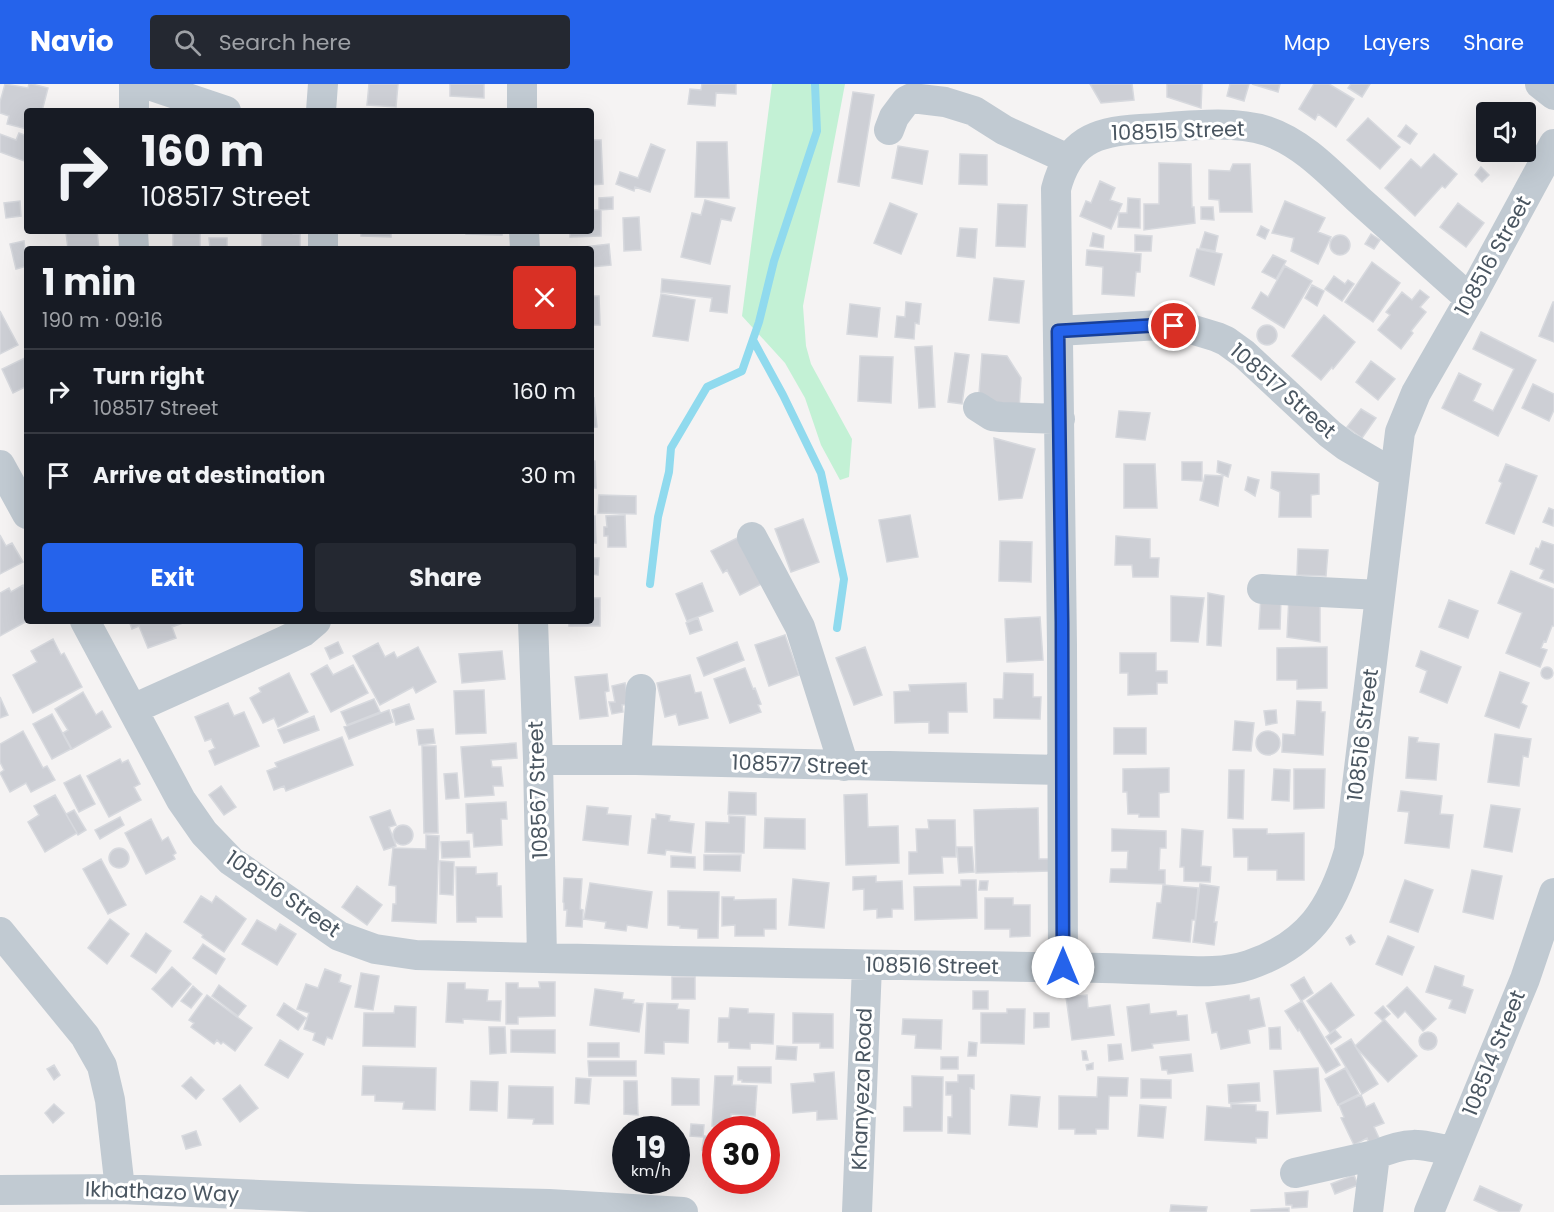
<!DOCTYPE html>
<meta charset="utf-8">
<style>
:root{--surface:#171b24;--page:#242831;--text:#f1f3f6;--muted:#9ea1a6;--line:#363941;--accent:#2563eb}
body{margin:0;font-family:Poppins,sans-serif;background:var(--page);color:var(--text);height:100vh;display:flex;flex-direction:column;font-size:22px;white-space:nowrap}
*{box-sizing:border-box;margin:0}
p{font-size:20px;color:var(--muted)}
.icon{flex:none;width:33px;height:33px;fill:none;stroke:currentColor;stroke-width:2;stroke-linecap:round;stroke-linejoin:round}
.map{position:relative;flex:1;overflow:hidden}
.panel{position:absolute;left:24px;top:162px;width:570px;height:378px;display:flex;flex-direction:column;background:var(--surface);border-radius:6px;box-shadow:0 6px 24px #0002}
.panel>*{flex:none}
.top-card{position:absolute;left:24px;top:24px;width:570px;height:126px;border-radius:6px;box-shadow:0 6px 24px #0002;background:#171b24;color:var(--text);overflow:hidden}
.controls{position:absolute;left:1476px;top:18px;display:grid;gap:12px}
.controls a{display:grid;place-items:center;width:60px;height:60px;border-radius:6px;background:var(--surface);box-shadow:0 6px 24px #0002;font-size:30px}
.speed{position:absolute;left:612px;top:1032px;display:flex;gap:12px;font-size:30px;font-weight:700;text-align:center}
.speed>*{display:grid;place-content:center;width:78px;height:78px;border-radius:50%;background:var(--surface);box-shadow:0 6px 24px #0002;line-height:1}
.speed small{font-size:15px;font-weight:400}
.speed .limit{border:9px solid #d22;background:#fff;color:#111}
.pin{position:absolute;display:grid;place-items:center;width:51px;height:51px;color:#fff;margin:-26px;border:3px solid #fff;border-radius:50%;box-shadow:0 2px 6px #0007}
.me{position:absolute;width:66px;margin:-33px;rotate:0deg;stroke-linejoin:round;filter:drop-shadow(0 0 4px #0008)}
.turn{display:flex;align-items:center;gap:21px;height:126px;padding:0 18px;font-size:27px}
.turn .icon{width:78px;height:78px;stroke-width:2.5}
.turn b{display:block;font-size:42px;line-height:51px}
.round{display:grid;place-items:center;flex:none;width:63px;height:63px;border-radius:6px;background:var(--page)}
.summary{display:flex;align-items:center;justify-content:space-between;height:102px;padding:0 18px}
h1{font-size:36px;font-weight:700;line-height:45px}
.button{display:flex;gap:12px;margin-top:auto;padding:12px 18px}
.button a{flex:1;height:69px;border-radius:6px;background:var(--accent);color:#fff;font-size:24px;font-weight:700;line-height:69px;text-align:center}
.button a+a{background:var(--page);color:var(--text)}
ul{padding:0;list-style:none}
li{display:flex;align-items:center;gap:18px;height:84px;padding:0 18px;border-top:2px solid var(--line)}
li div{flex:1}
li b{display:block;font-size:22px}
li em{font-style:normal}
header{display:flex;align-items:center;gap:36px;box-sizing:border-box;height:84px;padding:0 30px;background:var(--accent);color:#fff}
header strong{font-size:28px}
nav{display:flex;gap:33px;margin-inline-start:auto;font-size:21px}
.search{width:420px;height:54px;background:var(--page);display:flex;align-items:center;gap:15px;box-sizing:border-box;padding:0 21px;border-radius:6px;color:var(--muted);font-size:22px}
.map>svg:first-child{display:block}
.green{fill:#c3f1d5}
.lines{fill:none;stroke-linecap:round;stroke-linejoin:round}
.stream{stroke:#90daee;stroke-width:8}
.building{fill:#cdcfd5;stroke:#d7d9de;stroke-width:1.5}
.minor{stroke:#c1cad2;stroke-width:30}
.route-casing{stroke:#184099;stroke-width:15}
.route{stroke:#2563eb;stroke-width:10}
.labels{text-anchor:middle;stroke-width:6;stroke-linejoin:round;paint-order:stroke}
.street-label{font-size:21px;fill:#4a5661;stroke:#fff}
</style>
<header>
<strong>Navio</strong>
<div class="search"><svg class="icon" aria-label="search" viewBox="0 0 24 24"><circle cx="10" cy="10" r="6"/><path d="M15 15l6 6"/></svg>Search here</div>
<nav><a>Map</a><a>Layers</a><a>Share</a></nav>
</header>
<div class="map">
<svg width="1554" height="1128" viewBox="0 0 1554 1128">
<rect width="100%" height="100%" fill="#f5f3f3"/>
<!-- green -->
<path class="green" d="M772 0H845L803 222 806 262 811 280 852 355 849 393 840 396 821 361 805 314 785 279 742 232Z"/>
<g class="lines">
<!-- stream -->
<path class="stream" d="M753 256 783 311 821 389 844 495 837 544
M650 500 658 433 669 388 671 364 707 303 742 287 759 238 774 177 817 47 815 0"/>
</g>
<!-- building -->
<path class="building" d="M5 0 28 4 29 0H32L48 4 42 27H27V45L7 40 9 32 0 29V18Z
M369 0H398L396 23 367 21Z
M450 0H484V14L450 12Z
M702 0H736V10L716 9 715 22 688 20 690 5 701 6Z
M1090 0H1132L1134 16 1101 19Z
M1167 0H1202L1201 24 1167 13Z
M1230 0H1249L1244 17 1227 12Z
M1252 0H1280L1278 8Z
M1314 0H1329L1354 15 1336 43 1318 30 1315 36 1299 25Z
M1351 0H1370L1362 13 1348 4Z
M853 8 874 11 859 102 838 98Z
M1513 21 1519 28H1502Z
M1368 34 1400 63 1380 85 1347 56Z
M1406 41 1417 50 1410 60 1398 52Z
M19 49 27 52V78L0 68V50L16 56Z
M591 56H601L603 100 591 101Z
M697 58H727L729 114 695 113Z
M651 60 665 66 650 108 635 103 634 107 616 100 620 88 638 94Z
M898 62 928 67 922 100 892 94Z
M960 70 987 71V101L959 100Z
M1434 70 1457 90 1445 104 1442 102 1415 132 1385 104 1411 75 1421 84Z
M1159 79 1191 80 1192 123H1194L1195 139 1144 146V120H1159Z
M1233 80H1250L1252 128H1220L1219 116 1209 115V86L1230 87Z
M1481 83 1489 91 1482 98 1475 91Z
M1100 97 1115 104 1110 116 1122 120 1111 145 1080 132 1086 117 1091 119Z
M613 113V125L599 126V114Z
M1128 114 1140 115V144L1118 143 1119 129H1127Z
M705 116 735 124 731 137 721 135 710 180 681 173 692 129 701 131Z
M20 117 21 132 6 134 4 119Z
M1285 117 1325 134 1318 148 1331 153 1318 180 1291 167 1294 154 1272 149Z
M890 119 917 130 901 170 874 159Z
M1458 119 1484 139 1466 163 1440 143Z
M998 120 1027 121 1025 163 996 162Z
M1201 123H1213L1214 136 1201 135Z
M591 126H601V152L570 153V147H591Z
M639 133 641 166 624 167 623 134Z
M1261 142 1269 146 1265 155 1257 151Z
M960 144 977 145 975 174 957 172Z
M85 147H97L99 165H68L66 149Z
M173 147H200V164L206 165H167L173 164Z
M262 147H293V150H300V165H262Z
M361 147H391V153L361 152Z
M466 147H502V151L466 150Z
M1205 148 1218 152 1215 167 1200 164Z
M1093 149 1104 152 1103 164 1090 162Z
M1371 150 1380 156 1374 165 1365 160Z
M1135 151 1152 152 1151 167H1135Z
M1330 161a10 10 0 1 1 20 0a10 10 0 1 1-20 0Z
M209 154H227V165H210Z
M24 157 27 182 16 185 10 160Z
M609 160 611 181 591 183V165H566Z
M449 163 489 164V165H449Z
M1197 165 1222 170 1214 201 1190 192Z
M1087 166 1141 170 1140 188H1136L1134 212 1102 210 1103 183 1086 181Z
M1273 171 1286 177 1276 195 1262 188Z
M1372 178 1400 199 1373 238 1345 218Z
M1285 182 1312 197 1284 244 1252 224 1261 208 1268 213Z
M1334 192 1345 200 1348 196 1354 200 1342 217 1325 205Z
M994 194 1024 197 1019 239 989 236Z
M662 195 730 202 727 229 710 227 712 214 661 208Z
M1312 201 1324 207 1317 222 1305 214Z
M1420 206 1429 213 1420 223 1426 228 1411 247 1413 249 1401 265 1378 246 1390 231 1386 228 1402 208 1412 216Z
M661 210 695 216 688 257 653 252Z
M591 212H599L600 241H591Z
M906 218 921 220 919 240 915 239 914 255 895 253 897 232 905 233Z
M1553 218H1554V258L1539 252Z
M850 220 880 224 877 253 847 250Z
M0 227 18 261 0 270Z
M1324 231 1355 258 1333 285 1332 283 1321 296 1292 272Z
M1257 251a10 10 0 1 1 20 0a10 10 0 1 1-20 0Z
M1481 248 1536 276 1498 352 1442 324 1459 289 1481 300 1473 317 1493 327 1514 285 1473 265Z
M932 262 935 323 919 324 915 263Z
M955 269 969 271 962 320 948 318Z
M982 270 1007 272 1021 294 1019 326 978 323Z
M860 272 893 273 891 319 858 317Z
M27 273V302L13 309 2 285Z
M1371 277 1395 295 1378 316 1356 298Z
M1533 300 1554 310V326L1549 337 1522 324Z
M594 314 597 343 591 344V315Z
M1361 325 1376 334 1362 354 1347 343Z
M1119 327 1150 329 1145 356 1116 353Z
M994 354 1035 365 1022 414 999 416Z
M591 377H595L596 404H591Z
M1218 377 1231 381 1228 393 1217 388Z
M1182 378H1202V397L1182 396Z
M1124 380H1155L1157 424H1124Z
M1506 380 1537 392 1514 450 1486 439 1502 399 1499 397Z
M1272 388 1319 390V410L1311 411V433H1279L1280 408 1271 404Z
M1205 391 1223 392 1218 422 1200 416Z
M1248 393 1259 396 1255 412 1245 406Z
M599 411 636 412V430L598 429Z
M1549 424 1554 426 1553 442 1543 438Z
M625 431 626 463H608V452H604V443H607L606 432Z
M910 431 918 473 887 478 879 436Z
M591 432H595L596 459H591Z
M803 435 819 478 791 488 775 445Z
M747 449 769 496 740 511 727 486 723 489 711 467Z
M0 451 6 462 12 459 23 478 0 490Z
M1116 452 1150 455V474H1159L1158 493H1133L1132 481H1115Z
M1000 457 1032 458 1031 498 999 497Z
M1542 457 1554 461V499L1540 494 1544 486 1530 480 1536 464 1539 465Z
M1298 465 1328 466 1326 492 1297 491Z
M591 474H599L598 491 591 490Z
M1511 487 1554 505V542H1552L1546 558 1544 557 1541 564 1547 566 1540 583 1506 569 1522 529 1498 519Z
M702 499 713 527 687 537 676 510Z
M23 501 27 509V537L0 552V509L9 504 11 508Z
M1208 509 1224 512 1221 562 1207 561Z
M1261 511 1281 513 1280 545H1259Z
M1171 512 1204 514 1198 558 1171 557Z
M1289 512 1320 515V558L1287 553Z
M591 514H600V542H569V537H591Z
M1449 516 1478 527 1468 554 1439 543Z
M1040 533 1043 576 1007 578 1005 535Z
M698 534 702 546 690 550 686 539Z
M129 537H188L172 543 176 554 148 564 139 542 132 545Z
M785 551 799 591 769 602 755 561Z
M53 555 61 571 64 569 82 603 33 629 13 591 37 578 31 567Z
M338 558 343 569 330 575 325 564Z
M737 558 744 576 704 592 697 574Z
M378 559 385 573 394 568 397 574 418 563 436 598 416 609 413 603 380 621 353 572Z
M865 563 882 611 854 621 836 574Z
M1327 563V604L1297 605V596H1277V564Z
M502 567 505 595 462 599 459 570Z
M1421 567 1461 583 1447 619 1420 608 1427 587 1416 582Z
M1120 569H1156V587H1167V599H1157V610L1128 611V589H1120Z
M327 581 333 591 353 581 368 609 331 628 311 590Z
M1541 589a6 6 0 1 1 12 0a6 6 0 1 1-12 0Z
M745 584 753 605 755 604 761 620 758 621 761 628 730 639 714 595Z
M1500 588 1529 599 1521 619 1527 622 1519 644 1485 632Z
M289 589 308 628 278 643 274 634 263 639 250 614 261 608 259 604Z
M1004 589 1033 590V613H1041L1040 635 994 634V615H1003Z
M607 590 609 607 605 608 608 632 580 635 575 593Z
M690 591 695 609 701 608 708 634 679 641 676 630 665 633 657 599Z
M625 599 629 620 622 621 623 628 612 630 609 618H615L612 602Z
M966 599 967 628H948V649H929V638L895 639 894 608 910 607 909 601Z
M484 606 486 649 456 650 454 607Z
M83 608 96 631 102 627 111 643 72 665 63 649 68 646 55 625Z
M0 613 8 631 0 634Z
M374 615 380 628 347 641 341 628Z
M1297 617 1321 618V628H1325L1323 671 1282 668 1283 650 1295 651Z
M228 619 234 632 244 628 259 662 215 681 209 667 215 664 211 655 205 657 195 633Z
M409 620 414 635 396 641 392 626Z
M389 626 393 638 349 655 344 643Z
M1276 626 1277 639 1266 641 1264 627Z
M52 630 71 665 52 675 33 640Z
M314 632 319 646 284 659 278 646Z
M1235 637 1254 639 1251 667 1233 666Z
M1114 644H1146V670H1114Z
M433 645 435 659 419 661 417 646Z
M23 647 43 684 47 682 55 696 31 708 26 699 10 708 0 689 4 686 0 678V660Z
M1256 659a12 12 0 1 1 24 0a12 12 0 1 1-24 0Z
M1495 650 1531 655 1528 673 1523 672 1519 702 1488 698Z
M342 653 353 681 286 707 284 702 274 706 267 687 277 683 275 679Z
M1409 653 1418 654 1417 658 1439 660 1436 696 1406 694Z
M516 659 517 674 491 676 492 683H501L503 702H493L494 711 465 713 461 663Z
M422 662H436L438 749H424Z
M120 675 122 679 128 676 140 700 134 703 141 716 109 733 87 692Z
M1169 684V708L1159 709V733H1139V730H1128L1127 708H1123V685Z
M1274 685 1290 686 1289 717 1272 716Z
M1294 685H1325L1324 724 1294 725Z
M1229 686H1244L1243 735 1228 734Z
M457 689 459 714 446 715 444 690Z
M80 691 95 720 79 728 64 699Z
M221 702 236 723 224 731 209 711Z
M1401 707 1442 712 1440 730 1453 731 1449 764 1405 759 1409 728 1398 727Z
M729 708 756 709V731L728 730Z
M867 710 868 743 898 742 899 779 846 781 844 711Z
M55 711 77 749 45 768 28 738 39 731 34 722Z
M506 718 507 735H501L502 761 474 763 473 749H467L466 720Z
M1491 721 1520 725 1512 768 1484 763Z
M587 722 608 724 607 730 631 732 628 761 583 756Z
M1038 724 1039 775H1049L1050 787 976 789 974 726Z
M74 726 86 746 78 751 66 730Z
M390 726 396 741 389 743 396 762 384 766 370 733Z
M656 730 670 732 669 737 694 740 691 769 666 766 665 771 648 769 652 735H656Z
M729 732 745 733 744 769 705 768 706 738 729 739Z
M120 733 124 741 100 755 95 746Z
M765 734 805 735V765L764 764Z
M151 735 162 757 168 753 176 769 173 771 175 775 146 790 125 749Z
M928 736H955L956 773H942L943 789 909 790V768H917L916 745H929Z
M393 751a10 10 0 1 1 20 0a10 10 0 1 1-20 0Z
M1112 745 1166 747V764H1160L1159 786H1165V800L1110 798 1111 785H1127L1128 767H1112Z
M1182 745 1203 747 1201 782 1211 783 1210 798 1184 797V783H1180Z
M1233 745H1267V750L1304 749V796H1277V786H1248V773H1234Z
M426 751 439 752 436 839 392 837 393 820H396V802L389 801 393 764 426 765Z
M469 757 470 773 442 774 441 758Z
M957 763H972L974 788 959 789Z
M109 774a10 10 0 1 1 20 0a10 10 0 1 1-20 0Z
M704 771H741L740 787 704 786Z
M671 772 695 773V784L671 783Z
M101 775 126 821 108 830 83 785Z
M440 777 454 778 453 811 440 810Z
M456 783H476V790L497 789V802H501L502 833H476V838H457Z
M1472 786 1502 792 1493 835 1463 828Z
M876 792V798L902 797 903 825H892V833L877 834V825L864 826V805L853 806V793Z
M564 794 582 795 580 825 583 826 582 843 566 842 567 826H564V819L563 818Z
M793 795 829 799 824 844 789 841Z
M961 796H976L977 834 915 836 914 803 961 802Z
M1405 796 1433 806 1418 848 1390 838Z
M980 797H988L987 806H979Z
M590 799 652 808 647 844 627 841 626 847 605 844 606 838 584 835Z
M1200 800 1219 803 1214 838H1217L1214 861 1193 858Z
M1163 801 1198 804 1195 836H1192L1190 858 1153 854 1157 819H1161Z
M357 802 382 821 367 841 342 823Z
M668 807 719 808 718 854H698V845L680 844V842L668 841Z
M201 812 212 819 216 812 246 835 224 868 202 853 203 851 184 838Z
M722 813H734V816L776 815V845H764V852H735V841L722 842Z
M985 814H1013V821H1030V852L1010 853V845H985Z
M110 835 129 850 107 880 88 864Z
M257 836 276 847 280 840 296 850 277 881 242 860Z
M146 849 171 867 156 889 131 872Z
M1351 851 1355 858 1350 861 1346 854Z
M1388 852 1414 863 1402 891 1376 880Z
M203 860 225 875 216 890 193 874Z
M1435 882 1464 892 1462 902 1473 906 1465 929 1449 924 1452 916 1426 908Z
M172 883 191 900 172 923 152 905Z
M325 885 341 891 339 898 351 902 332 955 327 953 324 961 313 956 315 949 304 945 309 929 297 925 306 900 318 904Z
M361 889 379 892 373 926 355 923Z
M672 893H695V915H672Z
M1304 893 1313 909 1301 917 1291 901Z
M539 898H555V932L518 933V940H506V899H518V904H540Z
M448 899H465V905L488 906 487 917H501L500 937 463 935V939L446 938Z
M1331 899 1354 931 1330 949 1307 917Z
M219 901 246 922 238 932 212 912Z
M193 902 202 910 191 924 181 917Z
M1407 903 1436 935 1423 947 1405 927 1398 934 1387 922Z
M595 905 623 909 622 915 634 916 633 919 643 920 639 948 590 941Z
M973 907H988V925H973Z
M207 911 252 944 235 967 223 958 221 960 217 956 214 960 191 943 194 939 189 936Z
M1087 911 1088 924 1110 921 1114 951 1072 956 1066 913Z
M1249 911 1250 916 1259 914 1265 942 1248 946 1250 959 1221 965 1217 948 1212 949 1206 919Z
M1302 917 1340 981 1326 989 1299 945 1298 947 1285 927Z
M284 919 306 934 298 946 277 931Z
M647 919 678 920 677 925 689 926 688 959 664 958V970L645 969Z
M1149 920 1150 930 1176 927 1177 932 1187 931 1189 956 1152 960 1153 964 1132 967 1127 923Z
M395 922 416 923 415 963 363 962 364 929H394Z
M1383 922 1390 930 1384 935 1417 972 1388 998 1355 962 1383 937 1375 929Z
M730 924 748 925V929L774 930 773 960 750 959V965L729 964V958H718L719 934H729Z
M1007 925H1025L1024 960 981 959V929H1007Z
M793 929 833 930V964H820V959H793Z
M1034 929H1049V943L1034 944Z
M903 935 942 936 941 965 915 964 916 951 902 950Z
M489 943H505L506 969 490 970Z
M1280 943 1281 965H1270L1269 944Z
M511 946H555V969L511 968Z
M1335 946 1341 953 1331 960 1326 953Z
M1419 957a9 9 0 1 1 18 0a9 9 0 1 1-18 0Z
M1351 955 1378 1000 1362 1010 1335 965Z
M280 956 303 970 288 994 265 981Z
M969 958 977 959 976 972H968Z
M588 959H619V973H588Z
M1121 960 1123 975 1109 977 1108 961Z
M777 962 797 963 796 976 776 975Z
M1082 967H1086L1088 976H1083Z
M1191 970 1193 987 1168 990 1167 986H1162L1160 973Z
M941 973H958V985H941Z
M588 977H636V992H589Z
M1093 979V985L1087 986 1086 981Z
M54 981 60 991 54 996 47 985Z
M363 982 436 984 435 1026 403 1025 404 1018 375 1017V1011H362Z
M738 983H771V999L742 998V996H738Z
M1318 984 1321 1027 1277 1030 1274 987Z
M1345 984 1359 1010 1338 1021 1325 995Z
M834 988 837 1035 817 1036V1027L793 1029 791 1000 815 998 814 990Z
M958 991H974V1005L970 1004V1050L948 1049V1033H952V1011H946V998H958Z
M715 992H733L732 1001 757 1002 755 1032 731 1030 730 1043 712 1042Z
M912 992 943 993 942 1047H904V1023H912Z
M191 993 204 1006 196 1015 182 1002Z
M1098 993 1128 994 1127 1012H1109L1108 1045H1096V1050H1075V1045H1059V1012L1097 1013Z
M576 994 591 995 589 1020 575 1019Z
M672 994 699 995V1021H672Z
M1141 995 1171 996V1014H1141Z
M471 997 498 998 497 1027 470 1026Z
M624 997H637L638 1031 624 1030Z
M1259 999 1260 1017 1229 1019 1228 1001Z
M240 1001 258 1024 240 1038 223 1015Z
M509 1002 553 1003V1040H533L534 1035 508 1034Z
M1011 1011 1040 1013 1037 1043 1009 1041Z
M1361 1011 1366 1023 1374 1019 1384 1039 1374 1043 1379 1054 1369 1059 1367 1054 1354 1061 1341 1034 1344 1033 1339 1021Z
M54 1020 64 1029 53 1039 45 1029Z
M1231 1020 1256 1021V1027L1268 1028 1267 1054H1256V1059L1205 1056 1207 1022 1231 1024Z
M1140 1021 1166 1023 1163 1054 1138 1052Z
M691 1040 704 1041 703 1053 690 1052Z
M196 1047 201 1061 186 1065 182 1052Z
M704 1052 716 1053 715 1067 702 1066Z
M1354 1091 1358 1101 1335 1110 1331 1100Z
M1480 1102 1522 1121 1519 1128H1500L1474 1116Z
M1308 1107 1307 1123 1292 1124V1121H1286L1285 1109Z
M1171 1121 1207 1123 1206 1128H1170Z
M1289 1124V1128H1251V1126Z"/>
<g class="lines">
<!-- minor -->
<path class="minor" d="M146 0 226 27
M522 0V27
M1540 0 1554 11
M134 27V0
M321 27 323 0
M889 46 894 33 906 17 912 14 945 18 974 27 1004 46 1068 75
M133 147 134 165
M323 147V165
M524 147 525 165
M1058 247 1160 241 1184 243 1217 253 1226 257 1244 270 1330 350 1346 362 1394 390
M978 323 992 332 1001 333 1060 335
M0 381 27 430
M752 453 800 543 844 682
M1262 505 1380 511
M85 537 181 716 204 749 231 777 339 852 375 865 416 871C627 876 838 881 1050 883 1088 883 1126 885 1164 886 1192 887 1222 890 1249 881 1308 861 1332 825 1349 767L1400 348 1416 309 1470 215 1554 60
M533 537 538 676 542 874
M133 625 282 558 303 548 316 537
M538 676H636L1062 686
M636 676 641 605
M0 848 85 952 102 982 110 1016 120 1105
M1063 883 1062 561 1056 105C1068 58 1095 47 1140 45 1180 43 1229 35 1267 47 1303 59 1331 90 1358 115 1395 148 1433 182 1470 215
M1295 1089 1375 1071
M0 1106 120 1105 357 1115 549 1120 683 1128
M857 1128 867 882
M1368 1128 1375 1071C1408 1057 1419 1059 1453 1068
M1429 1128 1525 895 1554 809"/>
</g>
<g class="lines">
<defs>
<path id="route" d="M1063 883 1062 538 1058 247 1160 241 1174 242"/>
</defs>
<!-- route casing -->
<use href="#route" class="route-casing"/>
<!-- route -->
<use href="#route" class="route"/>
</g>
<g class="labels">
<!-- street labels -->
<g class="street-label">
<text transform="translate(1178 47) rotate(-2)" y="7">108515 Street</text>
<text transform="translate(1493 172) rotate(-61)" y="7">108516 Street</text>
<text transform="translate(1283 307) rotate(41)" y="7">108517 Street</text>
<text transform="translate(1363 651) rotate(-83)" y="7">108516 Street</text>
<text transform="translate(800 681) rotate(2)" y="7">108577 Street</text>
<text transform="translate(538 706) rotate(-92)" y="7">108567 Street</text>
<text transform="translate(283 810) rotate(35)" y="7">108516 Street</text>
<text transform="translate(932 882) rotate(1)" y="7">108516 Street</text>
<text transform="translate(1494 969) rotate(-68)" y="7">108514 Street</text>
<text transform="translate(862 1005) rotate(-88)" y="7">Khanyeza Road</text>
<text transform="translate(162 1108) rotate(2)" y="7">Ikhathazo Way</text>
</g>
</g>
</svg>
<div class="controls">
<a><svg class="icon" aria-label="sound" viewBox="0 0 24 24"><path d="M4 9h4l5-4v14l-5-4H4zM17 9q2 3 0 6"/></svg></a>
</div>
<div class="speed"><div>19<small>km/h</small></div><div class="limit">30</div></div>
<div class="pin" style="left:1174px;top:242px;background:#d93025"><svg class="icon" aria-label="arrive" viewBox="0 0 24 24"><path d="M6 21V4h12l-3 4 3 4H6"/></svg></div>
<svg class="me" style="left:1063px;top:883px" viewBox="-20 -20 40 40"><circle r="19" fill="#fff"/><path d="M0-13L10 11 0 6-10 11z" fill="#2563eb"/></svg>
<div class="top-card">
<div class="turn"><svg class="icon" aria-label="right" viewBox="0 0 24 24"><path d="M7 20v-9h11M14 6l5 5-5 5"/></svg><div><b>160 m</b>108517 Street</div></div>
</div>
<section class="panel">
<div class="summary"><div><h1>1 min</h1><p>190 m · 09:16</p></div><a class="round" style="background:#d93025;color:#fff"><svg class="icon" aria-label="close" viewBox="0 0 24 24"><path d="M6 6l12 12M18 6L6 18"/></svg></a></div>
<ul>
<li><svg class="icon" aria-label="right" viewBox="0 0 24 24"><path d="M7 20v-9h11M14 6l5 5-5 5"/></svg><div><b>Turn right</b><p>108517 Street</p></div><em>160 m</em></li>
<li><svg class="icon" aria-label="arrive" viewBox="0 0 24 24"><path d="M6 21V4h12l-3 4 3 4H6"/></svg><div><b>Arrive at destination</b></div><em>30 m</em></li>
</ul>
<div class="button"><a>Exit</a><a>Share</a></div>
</section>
</div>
